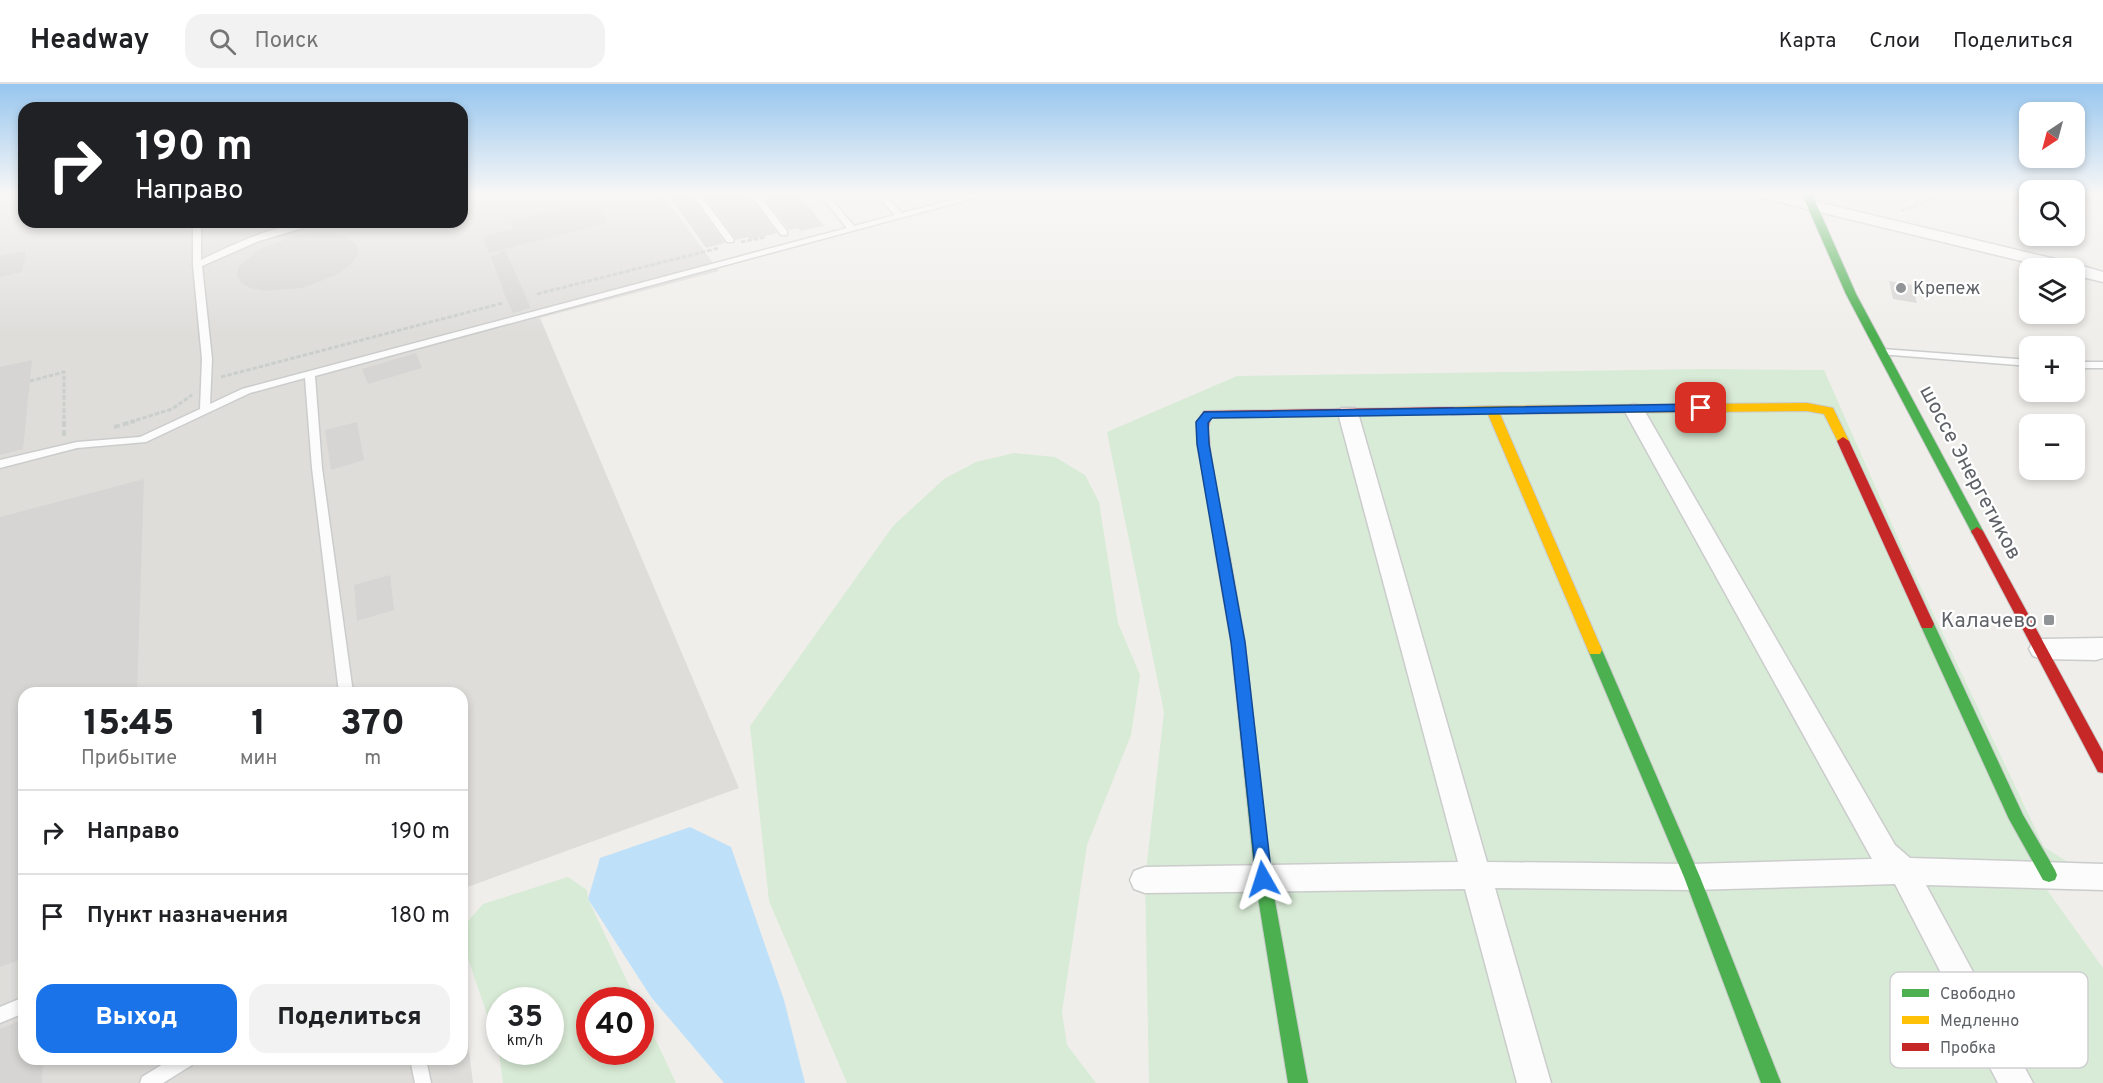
<!DOCTYPE html>
<html lang="ru">
<meta charset="utf-8">
<style>
:root{--surface:#fff;--page:#f2f2f2;--text:#202124;--muted:#757577;--line:#e0e0e0;--accent:#1a73e8}
body{margin:0;font-family:Overpass,sans-serif;background:var(--page);color:var(--text);height:100vh;display:flex;flex-direction:column;font-size:22px;white-space:nowrap}
*{box-sizing:border-box;margin:0}
p{font-size:20px;color:var(--muted)}
.icon{flex:none;width:33px;height:33px;fill:none;stroke:currentColor;stroke-width:2;stroke-linecap:round;stroke-linejoin:round}
.map{position:relative;flex:1;overflow:hidden}
.sheet{position:absolute;left:18px;top:603px;width:450px;height:378px;display:flex;flex-direction:column;background:var(--surface);border-radius:18px;box-shadow:0 3px 9px #0003}
.sheet>*{flex:none}
.guide{position:absolute;left:18px;top:18px;width:450px;height:126px;border-radius:18px;box-shadow:0 3px 9px #0003;background:#202124;color:#fff;overflow:hidden}
.needle{width:39px;rotate:216deg}
.tools{position:absolute;left:2019px;top:18px;display:grid;gap:12px}
.tools a{display:grid;place-items:center;width:66px;height:66px;border-radius:12px;background:var(--surface);box-shadow:0 3px 9px #0003;font-size:30px}
.speed{position:absolute;left:486px;top:903px;display:flex;gap:12px;font-size:30px;font-weight:700;text-align:center}
.speed>*{display:grid;place-content:center;width:78px;height:78px;border-radius:50%;background:var(--surface);box-shadow:0 3px 9px #0003;line-height:1}
.speed small{font-size:15px;font-weight:400}
.speed .limit{border:9px solid #d22;background:#fff;color:#111}
.pin{position:absolute;display:grid;place-items:center;width:51px;height:51px;color:#fff;margin:-26px;border-radius:12px;box-shadow:0 3px 9px #0006}
.me{position:absolute;width:66px;margin:-33px;rotate:354deg;stroke-linejoin:round;filter:drop-shadow(0 0 4px #0008)}
.turn{display:flex;align-items:center;gap:21px;height:126px;padding:0 18px;font-size:27px}
.turn .icon{width:78px;height:78px;stroke-width:2.5}
.turn b{display:block;font-size:42px;line-height:51px}
.eta{display:flex;justify-content:space-evenly;align-items:center;height:102px;text-align:center}
.eta b{font-size:36px;font-weight:800;line-height:42px}
.button{display:flex;gap:12px;margin-top:auto;padding:12px 18px}
.button a{flex:1;height:69px;border-radius:18px;background:var(--accent);color:#fff;font-size:24px;font-weight:800;line-height:69px;text-align:center}
.button a+a{background:var(--page);color:var(--text)}
ul{padding:0;list-style:none}
li{display:flex;align-items:center;gap:18px;height:84px;padding:0 18px;border-top:2px solid var(--line)}
li div{flex:1}
li b{display:block;font-size:22px}
li em{font-style:normal}
header{display:flex;align-items:center;gap:36px;box-sizing:border-box;height:84px;padding:0 30px;background:var(--surface);border-bottom:2px solid var(--line)}
header strong{font-size:28px}
nav{display:flex;gap:33px;margin-inline-start:auto;font-size:21px}
.search{width:420px;height:54px;background:var(--page);display:flex;align-items:center;gap:15px;box-sizing:border-box;padding:0 21px;border-radius:18px;color:var(--muted);font-size:22px}
.map>svg:first-child{display:block}
.industrial{fill:#dfddda}
.green{fill:#d8ebd6;fill-rule:evenodd}
.water{fill:#bfe0f9}
.building{fill:#d6d5d3}
.lines{fill:none;stroke-linecap:round;stroke-linejoin:round}
.lane-casing{stroke:#cbcccc;stroke-width:3}
.street-casing{stroke:#cbcccc;stroke-width:3}
.fast-casing{stroke:#cacacb;stroke-width:2}
.slow-casing{stroke:#cacacb;stroke-width:2}
.jam-casing{stroke:#cacacb;stroke-width:2}
.path-far1{stroke:#cacfcc;stroke-width:3;stroke-dasharray:4.5 2;stroke-linecap:butt}
.path{stroke:#cacfcc;stroke-width:4;stroke-dasharray:6 3;stroke-linecap:butt}
.lane{fill:#fdfcfc;fill-rule:evenodd}
.street{fill:#fdfcfc;fill-rule:evenodd}
.fast{fill:#4caf50;fill-rule:evenodd}
.slow{fill:#ffc107;fill-rule:evenodd}
.jam{fill:#c62828;fill-rule:evenodd}
.route{fill:#1a73e8;stroke:#114b97;stroke-width:1.5}
.poi-dot{fill:#919496;stroke:#fff;stroke-width:2}
.labels{text-anchor:middle;stroke-width:4.5;stroke-linejoin:round;paint-order:stroke}
.far-poi-label{font-size:18px;fill:#5f6368;stroke:#fff;text-anchor:start}
.street-label{font-size:21px;fill:#5f6368;stroke:#fff}
.poi-label{font-size:21px;fill:#5f6368;stroke:#fff;text-anchor:end}
.key{fill:#fff;stroke:#cfd0d2;stroke-width:1.5}
.key-label{font-size:16px;fill:#5f6368}
</style>
<header>
<strong>Headway</strong>
<div class="search"><svg class="icon" aria-label="search" viewBox="0 0 24 24"><circle cx="10" cy="10" r="6"/><path d="M15 15l6 6"/></svg>Поиск</div>
<nav><a>Карта</a><a>Слои</a><a>Поделиться</a></nav>
</header>
<div class="map">
<svg width="2103" height="999" viewBox="0 0 2103 999">
<rect width="100%" height="100%" fill="#efeeea"/>
<!-- industrial -->
<path class="industrial" d="M0 110H24V138H462V110H662L719 187 540 234 739 704 462 805V609H24V975H462V911L473 999H0Z"/>
<!-- green -->
<path class="green" d="M1701 285 1824 286 1905 470 2044 763 2071 780 2047 806 2103 884V999H1149L1145 796 1164 628 1107 348 1237 292Z
M1014 369 1055 373 1085 391 1099 418 1118 539 1140 591 1131 651 1087 761 1062 928 1067 961 1096 999H847L769 817 750 642 893 442 944 395 976 378Z
M568 793 587 806 588 815 636 916H590V968H640L641 925 676 999H503L498 962 465 866 462 844 483 820ZM500 916H550V968H500Z"/>
<!-- water -->
<path class="water" d="M690 743 731 763 784 916 805 999H724L651 913 588 815 600 774Z"/>
<!-- building -->
<path class="building" d="M668 110H690L725 159 706 164Z
M703 110H748L777 149 750 156 748 153 736 156Z
M761 110H799L824 142 801 147 798 144 789 146Z
M595 117 608 139 489 169 482 153 514 145 510 137Z
M318 149 336 150 349 154 357 161 358 170 351 180 338 190 303 204 265 207 250 204 241 199 237 191 239 182 260 165 298 151Z
M505 166 528 217 530 224 513 229 506 214 491 173Z
M26 167 22 188 0 193V172Z
M1889 197 1912 201 1917 219 1893 215Z
M416 269 422 284 368 300 362 285Z
M32 276 23 365 0 371V283Z
M357 338 364 376 331 386 325 346Z
M144 395 137 609H24V874L0 883V433Z
M390 491 394 526 357 537 354 501Z
M24 935V975H43L42 999H0V945Z"/>
<g class="lines">
<defs>
<path id="lane" d="M692 110H700L734 156 733 158H727Z
M750 110H758L787 147V151H781Z
M819 110H827L854 142 895 131 875 110H883L902 129 976 110H989L315 292 322 384 353 609H339L312 384 305 294 250 309 146 358 77 364 0 384V376L77 358 140 353 200 325 202 275 193 181V138H201V176C239 157 281 138 323 138L259 157 202 182 212 275 210 320 242 305 847 144Z
M1882 265 2030 276V282L1879 270V266Z
M2074 278H2103V284H2074Z
M24 913V929L0 939V923Z
M171 975H194L192 981 163 999H140L142 993Z
M410 975H426L431 999H415Z"/>
<path id="street" d="M1756 110H1784L2076 180 2103 188V198L2074 191V184H2050L1758 113Z
M1634 320 1641 322 1644 326 1895 761 1910 774 2103 780V806L1926 801 2033 999H1998L1895 800 1692 806 1495 804 1551 999H1517L1465 805 1145 809 1134 805 1130 796 1134 787 1145 783 1458 778 1338 329 1341 324H1355L1358 329 1487 778 1692 780 1872 775 1624 326 1627 322Z
M2103 554V574L2096 576 2042 575 2033 572 2029 565 2033 558 2042 555Z"/>
<path id="fast" d="M1802 110H1812L1856 210 1983 447 1982 450H1972L1971 447 1846 210Z
M1222 462 1229 467 1245 558 1271 795 1308 999H1288L1255 795 1231 558 1215 467Z
M1927 535 1932 536 1934 540 2023 731 2055 786 2057 791 2055 796 2049 798 2043 796 2009 735 1920 540 1922 536Z
M1595 561 1600 562 1602 566 1700 793 1781 999H1761L1684 793 1588 566 1590 562Z"/>
<path id="slow" d="M1807 319 1833 324 1849 357 1847 360H1839L1824 330 1807 327 1500 330 1602 566 1600 570H1590L1588 566 1488 330 1452 331 1446 327 1452 323 1492 322Z"/>
<path id="jam" d="M1452 323 1456 324 1458 327 1456 330 1211 334C1202 347 1225 445 1229 467L1227 470H1217L1197 360 1196 338 1204 327Z
M1843 353 1849 357 1934 540 1932 544H1922L1920 540 1837 357Z
M1977 443 1983 447 2103 668V689L2098 688 1971 447Z"/>
</defs>
<!-- lane casing -->
<use href="#lane" class="lane-casing"/>
<!-- street casing -->
<use href="#street" class="street-casing"/>
<!-- fast casing -->
<use href="#fast" class="fast-casing"/>
<!-- slow casing -->
<use href="#slow" class="slow-casing"/>
<!-- jam casing -->
<use href="#jam" class="jam-casing"/>
<!-- path-far1 -->
<path class="path-far1" d="M1901 127 1946 110
M741 158 766 153
M537 210 719 164
M221 293 503 219
M30 297 64 288V338
M130 338 172 325 192 311"/>
<!-- path -->
<path class="path" d="M64 337V353
M114 343 135 337"/>
<!-- lane -->
<use href="#lane" class="lane"/>
<!-- street -->
<use href="#street" class="street"/>
<!-- fast -->
<use href="#fast" class="fast"/>
<!-- slow -->
<use href="#slow" class="slow"/>
<!-- jam -->
<use href="#jam" class="jam"/>
</g>
<!-- sky -->
<linearGradient id="sky" x2="0" y2="1"><stop stop-color="#97c6ef"/><stop offset="0.44" stop-color="#f8f7f6"/><stop offset="1" stop-color="#f8f7f6" stop-opacity="0"/></linearGradient>
<rect width="2103" height="250" fill="url(#sky)"/>
<!-- route -->
<path class="route" d="M1701 320 1705 321V327L1212 334 1208 339 1209 360 1245 558 1272 795 1269 801 1263 803 1257 801 1231 558 1197 360 1196 338 1204 328Z"/>
<!-- markers -->
<g class="poi-dot">
<circle cx="1901" cy="204" r="6"/>
<rect x="2043" y="530" width="12" height="12" rx="3"/>
</g>
<g class="labels">
<!-- far-poi labels -->
<g class="far-poi-label">
<text x="1913" y="210">Крепеж</text>
</g>
<!-- street labels -->
<g class="street-label">
<text transform="translate(1971 388) rotate(62)" y="7">шоссе Энергетиков</text>
</g>
<!-- poi labels -->
<g class="poi-label">
<text x="2037" y="543">Калачево</text>
</g>
</g>
<!-- legend -->
<rect x="1890" y="888" width="198" height="96" rx="9" class="key"/>
<rect x="1902" y="905" width="27" height="8" fill="#4caf50"/>
<rect x="1902" y="932" width="27" height="8" fill="#ffc107"/>
<rect x="1902" y="959" width="27" height="8" fill="#c62828"/>
<g class="key-label">
<text x="1940" y="915">Свободно</text>
<text x="1940" y="942">Медленно</text>
<text x="1940" y="969">Пробка</text>
</g>
</svg>
<div class="tools">
<a><svg class="needle" viewBox="-14 -14 28 28"><path d="M0-13l5 13h-10z" fill="#e53935"/><path d="M0 13l5-13h-10z" fill="#757577"/></svg></a>
<a><svg class="icon" aria-label="search" viewBox="0 0 24 24"><circle cx="10" cy="10" r="6"/><path d="M15 15l6 6"/></svg></a>
<a><svg class="icon" aria-label="layers" viewBox="0 0 24 24"><path d="M12 4l9 5-9 5-9-5zM3 14l9 5 9-5"/></svg></a>
<a>+</a>
<a>−</a>
</div>
<div class="speed"><div>35<small>km/h</small></div><div class="limit">40</div></div>
<div class="pin" style="left:1701px;top:324px;background:#d93025"><svg class="icon" aria-label="arrive" viewBox="0 0 24 24"><path d="M6 21V4h12l-3 4 3 4H6"/></svg></div>
<svg class="me" style="left:1263px;top:795px" viewBox="-20 -20 40 40"><path d="M0-17L14 15 0 8-14 15z" fill="#1a73e8" stroke="#fff" stroke-width="4"/></svg>
<div class="guide">
<div class="turn"><svg class="icon" aria-label="right" viewBox="0 0 24 24"><path d="M7 20v-9h11M14 6l5 5-5 5"/></svg><div><b>190 m</b>Направо</div></div>
</div>
<section class="sheet">
<div class="eta">
<div><b>15:45</b><p>Прибытие</p></div>
<div><b>1</b><p>мин</p></div>
<div><b>370</b><p>m</p></div>
</div>
<ul>
<li><svg class="icon" aria-label="right" viewBox="0 0 24 24"><path d="M7 20v-9h11M14 6l5 5-5 5"/></svg><div><b>Направо</b></div><em>190 m</em></li>
<li><svg class="icon" aria-label="arrive" viewBox="0 0 24 24"><path d="M6 21V4h12l-3 4 3 4H6"/></svg><div><b>Пункт назначения</b></div><em>180 m</em></li>
</ul>
<div class="button"><a>Выход</a><a>Поделиться</a></div>
</section>
</div>
